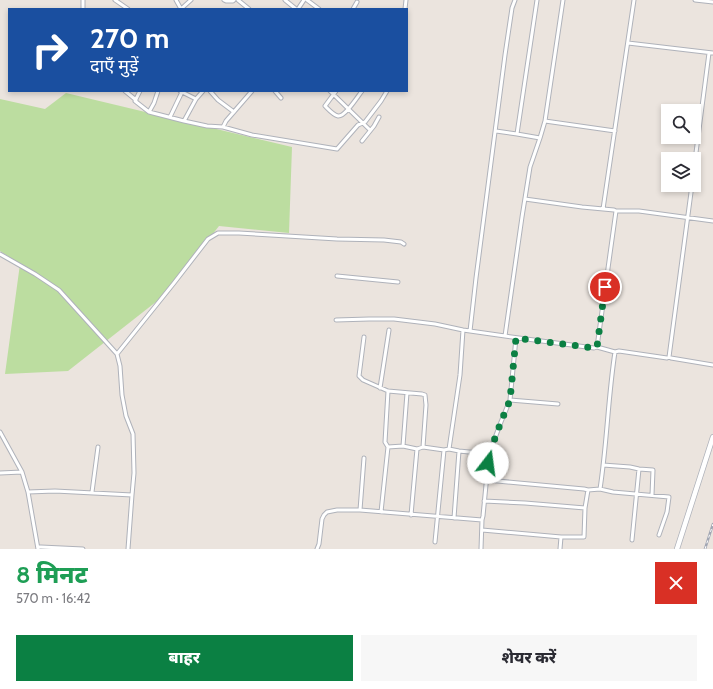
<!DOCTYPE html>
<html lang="hi">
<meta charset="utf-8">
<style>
:root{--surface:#fff;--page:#f7f7f7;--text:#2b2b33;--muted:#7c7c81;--accent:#0b8043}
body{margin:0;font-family:Cabin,"Noto Sans Devanagari",sans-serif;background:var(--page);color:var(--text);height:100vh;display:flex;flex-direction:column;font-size:15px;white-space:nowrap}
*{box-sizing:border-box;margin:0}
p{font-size:13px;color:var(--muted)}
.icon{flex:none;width:22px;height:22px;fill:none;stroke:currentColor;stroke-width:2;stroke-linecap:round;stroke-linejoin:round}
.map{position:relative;height:549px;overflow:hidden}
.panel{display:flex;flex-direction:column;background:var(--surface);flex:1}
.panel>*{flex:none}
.top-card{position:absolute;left:8px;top:8px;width:400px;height:84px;border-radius:0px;box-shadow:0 2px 6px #0003;background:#1a4fa0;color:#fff;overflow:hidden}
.fabs{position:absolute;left:661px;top:104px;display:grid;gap:8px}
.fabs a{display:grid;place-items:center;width:40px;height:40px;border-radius:0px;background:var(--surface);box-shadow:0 2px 6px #0003;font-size:20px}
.pin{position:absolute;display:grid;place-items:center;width:34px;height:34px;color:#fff;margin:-17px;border:2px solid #fff;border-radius:50%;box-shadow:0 1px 4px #0007}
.me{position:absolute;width:44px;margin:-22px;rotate:15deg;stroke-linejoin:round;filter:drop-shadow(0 0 3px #0008)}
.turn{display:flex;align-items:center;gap:14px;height:84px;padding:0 16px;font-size:18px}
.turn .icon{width:52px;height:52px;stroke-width:2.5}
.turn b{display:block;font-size:28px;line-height:34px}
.round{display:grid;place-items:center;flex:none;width:42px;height:42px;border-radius:0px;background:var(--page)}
.head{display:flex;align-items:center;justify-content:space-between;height:68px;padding:0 16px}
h1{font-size:24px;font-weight:800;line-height:30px;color:#1e9e55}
.primary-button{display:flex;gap:8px;margin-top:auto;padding:8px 16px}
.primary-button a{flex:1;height:46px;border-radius:0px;background:var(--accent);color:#fff;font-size:16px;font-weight:800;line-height:46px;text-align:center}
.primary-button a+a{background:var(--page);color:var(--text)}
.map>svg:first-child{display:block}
.grass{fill:#bcdda0}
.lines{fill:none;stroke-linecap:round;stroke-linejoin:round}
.street-casing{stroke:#afb2ba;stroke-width:5}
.secondary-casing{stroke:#afb2ba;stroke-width:6}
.street{stroke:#fff;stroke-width:3}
.secondary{stroke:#fff;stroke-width:4.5}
.rail-casing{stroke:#a1a6b3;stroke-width:2.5}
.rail{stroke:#fff;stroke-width:1;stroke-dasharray:3;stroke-linecap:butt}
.route{stroke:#0b8043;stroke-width:7;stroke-dasharray:0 12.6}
</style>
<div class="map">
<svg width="713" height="549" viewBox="0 0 713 549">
<rect width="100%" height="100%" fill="#ebe4de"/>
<!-- grass -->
<path class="grass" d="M66 93 292 147 289 233 219 226 166 294 68 371 5 374 20 264 0 251V99L45 109Z"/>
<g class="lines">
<defs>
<path id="street" d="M115 0 128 9
M176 0 181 9
M224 0 226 1H233L234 0
M238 0 249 9
M285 0 296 9
M307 0 319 9
M695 0 713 2
M83 9V0
M181 9 191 0
M298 9 304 0
M353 9 357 2
M405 9 406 0
M628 43 713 53
M125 91 136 100
M140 91 135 101 149 112 184 121 207 126 223 127 252 135 337 149 358 125 365 122 381 101 387 91
M180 91 196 99
M210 91 218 100 234 112
M275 91 281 98
M330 91 370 130
M336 91 325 106C328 109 333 115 338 116 345 117 358 96 362 91
M149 112 154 103 158 91
M170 117 182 92
M184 121 196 99 203 91
M545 121 615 131
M223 127 226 121 252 91
M496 131 517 134 540 138
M517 134 537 0
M362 141 374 126 379 117
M694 168 709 53
M525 199 582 207 614 210 616 211H639L713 221
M603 209 634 0
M0 254 35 274 59 290 117 354 120 366 122 395 126 416 133 434 134 473 132 495 55 491 28 492
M337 276 398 282
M336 320 369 319H394L435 324 463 330 505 336 594 348 597 347 615 352 619 351 667 358 669 357 671 358 713 365
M470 331 476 278 505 55 512 8 515 0
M505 336 522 217 530 167 540 138 545 121 563 0
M364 337 359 376 363 380 388 391 422 394 425 395 426 405 423 447
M597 347 616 211
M615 352C608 397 607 444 600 489L613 492 669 497 667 512 659 535
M117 354 174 283 208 239 218 233H239L337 239 384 240 401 242 404 244
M669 357 692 185
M380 388 389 330
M510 400 558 404
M0 432 22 472 28 492 38 549
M403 446 407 393
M388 447 403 446 417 449 423 447 444 450 449 449 459 451 489 454
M449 449 460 375 463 330
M603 465 630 467 639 469 653 470 652 495
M0 473 22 472
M487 480 584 489 588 490 600 489
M92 492 98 447
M484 501 525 503 585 508
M360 510 364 458
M381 512 388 447 385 442 388 391
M411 515 417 449
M454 518 459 451
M482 530 561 537H584L585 508 588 490
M632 540 639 469
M435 542 444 450
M38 547H41L83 549
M128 549 132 495
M317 549 319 544 322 519 324 515 327 512 337 510H360L482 520
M481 549 482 520 483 516 489 454 501 422 510 400 516 338
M560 549 561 537"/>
<path id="secondary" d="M677 549 713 437"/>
</defs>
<!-- street casing -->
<use href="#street" class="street-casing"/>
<!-- secondary casing -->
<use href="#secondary" class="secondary-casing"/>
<!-- street -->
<use href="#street" class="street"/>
<!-- secondary -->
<use href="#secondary" class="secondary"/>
<defs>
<path id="rail" d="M705 549 713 524"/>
</defs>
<!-- rail casing -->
<use href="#rail" class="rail-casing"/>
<!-- rail -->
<use href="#rail" class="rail"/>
</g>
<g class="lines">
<!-- route -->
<path class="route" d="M488 463 489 454 501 422 510 400 516 338 594 348 597 347 605 287"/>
</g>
</svg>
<div class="fabs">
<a><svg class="icon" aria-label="search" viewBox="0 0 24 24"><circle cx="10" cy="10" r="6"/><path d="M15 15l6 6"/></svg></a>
<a><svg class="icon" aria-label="layers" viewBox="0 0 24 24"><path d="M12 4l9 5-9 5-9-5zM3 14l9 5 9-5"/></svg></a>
</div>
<div class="pin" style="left:605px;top:287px;background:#d93025"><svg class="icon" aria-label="arrive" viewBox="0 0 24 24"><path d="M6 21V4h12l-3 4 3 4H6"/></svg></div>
<svg class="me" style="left:488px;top:463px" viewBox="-20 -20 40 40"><circle r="19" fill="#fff"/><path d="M0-13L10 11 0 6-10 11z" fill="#0b8043"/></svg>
<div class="top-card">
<div class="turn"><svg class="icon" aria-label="right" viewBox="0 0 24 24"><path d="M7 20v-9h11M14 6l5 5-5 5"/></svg><div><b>270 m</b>दाएँ मुड़ें</div></div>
</div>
</div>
<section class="panel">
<div class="head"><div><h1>8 मिनट</h1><p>570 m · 16:42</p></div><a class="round" style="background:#d93025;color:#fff"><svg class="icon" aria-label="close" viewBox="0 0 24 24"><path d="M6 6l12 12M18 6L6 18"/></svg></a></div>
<div class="primary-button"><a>बाहर</a><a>शेयर करें</a></div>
</section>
